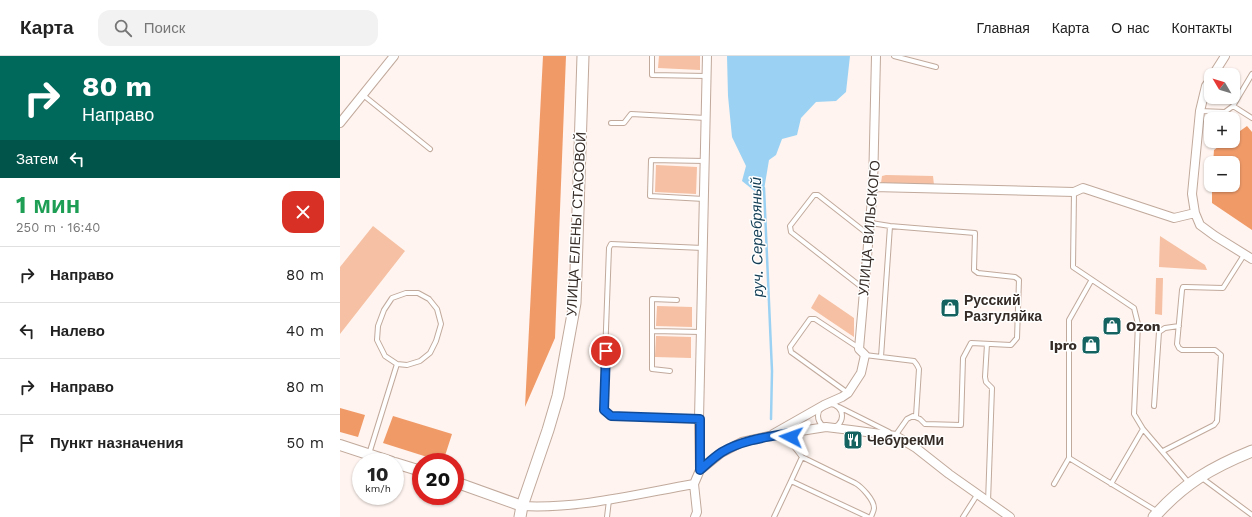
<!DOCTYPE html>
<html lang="ru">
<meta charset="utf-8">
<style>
:root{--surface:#fff;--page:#f2f2f2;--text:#222;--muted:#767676;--line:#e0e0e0}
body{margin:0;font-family:"Work Sans",sans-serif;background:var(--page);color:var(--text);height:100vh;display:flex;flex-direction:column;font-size:15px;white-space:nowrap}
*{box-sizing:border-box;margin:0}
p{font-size:13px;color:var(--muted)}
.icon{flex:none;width:22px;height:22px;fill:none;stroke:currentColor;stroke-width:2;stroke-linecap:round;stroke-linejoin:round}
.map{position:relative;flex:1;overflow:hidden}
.side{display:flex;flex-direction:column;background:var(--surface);width:340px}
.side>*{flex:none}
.top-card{background:#00695c;color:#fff;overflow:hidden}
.needle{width:26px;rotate:308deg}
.controls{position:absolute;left:864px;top:12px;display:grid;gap:8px}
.controls a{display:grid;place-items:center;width:36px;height:36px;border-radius:8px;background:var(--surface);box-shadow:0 1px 3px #0004;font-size:20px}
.speed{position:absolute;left:12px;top:397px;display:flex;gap:8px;font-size:20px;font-weight:700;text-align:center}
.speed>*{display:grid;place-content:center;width:52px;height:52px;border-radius:50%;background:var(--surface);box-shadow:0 1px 3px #0004;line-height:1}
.speed small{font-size:10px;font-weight:400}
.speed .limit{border:6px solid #d22;background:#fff;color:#111}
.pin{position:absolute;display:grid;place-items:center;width:34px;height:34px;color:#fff;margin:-17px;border:2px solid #fff;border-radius:50%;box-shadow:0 1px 4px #0007}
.me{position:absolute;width:44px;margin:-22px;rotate:274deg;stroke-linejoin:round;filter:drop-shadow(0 0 3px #0008)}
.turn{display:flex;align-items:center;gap:14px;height:84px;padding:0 16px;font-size:18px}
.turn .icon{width:52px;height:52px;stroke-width:2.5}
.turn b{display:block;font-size:28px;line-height:34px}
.then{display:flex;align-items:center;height:38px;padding:0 16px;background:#0003;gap:8px;font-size:15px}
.round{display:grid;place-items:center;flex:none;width:42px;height:42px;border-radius:12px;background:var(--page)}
.summary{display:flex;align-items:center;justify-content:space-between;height:68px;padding:0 16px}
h1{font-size:24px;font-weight:700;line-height:30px;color:#1e9e55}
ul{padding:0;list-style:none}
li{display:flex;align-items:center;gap:12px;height:56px;padding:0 16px;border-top:1px solid var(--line)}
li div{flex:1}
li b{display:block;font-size:15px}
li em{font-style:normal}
header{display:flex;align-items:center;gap:24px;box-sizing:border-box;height:56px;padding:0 20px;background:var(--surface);border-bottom:1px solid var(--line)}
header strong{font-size:19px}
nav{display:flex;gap:22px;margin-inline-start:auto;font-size:14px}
.search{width:280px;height:36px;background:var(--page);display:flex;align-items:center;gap:10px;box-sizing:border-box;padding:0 14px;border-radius:12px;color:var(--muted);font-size:15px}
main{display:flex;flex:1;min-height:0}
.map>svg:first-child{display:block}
.green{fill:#f5c0a3}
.forest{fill:#f09a68}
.water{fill:#9bd2f3}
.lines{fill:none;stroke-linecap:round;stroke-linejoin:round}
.stream{stroke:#9bd2f3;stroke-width:2.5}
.service-casing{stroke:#c1a99c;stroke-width:6}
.minor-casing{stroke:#c1a99c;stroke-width:10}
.tertiary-casing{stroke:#c1a99c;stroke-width:12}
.secondary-casing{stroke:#c1a99c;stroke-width:13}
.service{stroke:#fff;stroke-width:4}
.minor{stroke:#fff;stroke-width:8}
.tertiary{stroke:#fff;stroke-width:10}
.secondary{stroke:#fff;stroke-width:11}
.route-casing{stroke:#114b97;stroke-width:10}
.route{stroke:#1a73e8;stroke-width:7}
.labels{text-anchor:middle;stroke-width:3;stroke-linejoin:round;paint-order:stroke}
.street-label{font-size:14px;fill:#352c27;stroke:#fff}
.poi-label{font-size:14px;font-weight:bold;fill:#352c27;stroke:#fff;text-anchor:start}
.water-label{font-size:15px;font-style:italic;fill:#113c53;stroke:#fff}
</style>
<header>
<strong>Карта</strong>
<div class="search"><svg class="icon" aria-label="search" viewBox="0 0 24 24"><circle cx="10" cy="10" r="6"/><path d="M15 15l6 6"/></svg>Поиск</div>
<nav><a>Главная</a><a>Карта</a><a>О нас</a><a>Контакты</a></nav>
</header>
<main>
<section class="side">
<div class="top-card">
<div class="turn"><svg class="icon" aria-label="right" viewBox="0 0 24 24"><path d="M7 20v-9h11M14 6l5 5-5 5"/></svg><div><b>80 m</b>Направо</div></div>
<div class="then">Затем<svg class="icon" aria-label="left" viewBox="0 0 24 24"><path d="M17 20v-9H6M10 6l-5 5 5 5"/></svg></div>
</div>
<div class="summary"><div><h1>1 мин</h1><p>250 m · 16:40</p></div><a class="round" style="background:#d93025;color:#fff"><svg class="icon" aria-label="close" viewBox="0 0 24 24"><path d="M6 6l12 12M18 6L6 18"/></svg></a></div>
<ul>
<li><svg class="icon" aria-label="right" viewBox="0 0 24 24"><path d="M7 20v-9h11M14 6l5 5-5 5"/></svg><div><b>Направо</b></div><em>80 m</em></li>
<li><svg class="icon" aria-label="left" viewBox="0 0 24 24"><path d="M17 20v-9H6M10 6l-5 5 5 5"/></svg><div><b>Налево</b></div><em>40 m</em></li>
<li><svg class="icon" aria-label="right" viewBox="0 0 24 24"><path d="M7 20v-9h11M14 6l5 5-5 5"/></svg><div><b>Направо</b></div><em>80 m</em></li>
<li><svg class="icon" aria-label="arrive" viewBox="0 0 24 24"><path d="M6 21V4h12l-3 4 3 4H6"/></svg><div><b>Пункт назначения</b></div><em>50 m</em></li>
</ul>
</section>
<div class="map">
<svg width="912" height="461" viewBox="0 0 912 461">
<rect width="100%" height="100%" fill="#fff4ef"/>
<!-- green -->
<path class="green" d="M319 0H360V14L318 12Z
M316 109 357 111 356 138 315 136Z
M546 119 593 120 594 129 541 127 542 120Z
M33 170 65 195 0 278V211Z
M820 180 865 209 867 214 819 211Z
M816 222H823L822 259 815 258Z
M479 238 514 262V281L471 252Z
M317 250 352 251V271L316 270Z
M316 280 351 281V302L315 301Z"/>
<!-- forest -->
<path class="forest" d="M203 0H226L215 282 185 351Z
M907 70 912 76V174L872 147V129H893V107H873L874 94 886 85H893V80Z
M0 352 25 359 18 381 0 376Z
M53 360 112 378 103 406 43 387Z"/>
<!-- water -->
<path class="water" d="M387 0H510L506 36 496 45 476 46 461 62 457 79 442 83 436 99 429 104 424 134 417 137 402 125 406 110 392 81 388 40Z"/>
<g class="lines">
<!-- stream -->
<path class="stream" d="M424 132 432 315 431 363"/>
<defs>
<path id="service" d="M312 0V19L366 20
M554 0 596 11
M23 39 90 93
M893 50 912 18
M860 55 885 56 893 50 912 62
M271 67H284L291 58 366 62
M734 136 733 211 794 252 798 268 794 358 803 373 849 427
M364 143 310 140 311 104 365 105
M531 167 550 170 635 177 634 214 638 217 675 221 679 224 677 282 671 289 631 287 623 302 621 369 585 368 580 363 573 360 567 363 555 380
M751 225 729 264V402L818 456
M524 233 451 176 450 170 474 139H478L529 179
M313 275 361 276
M647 288 645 321 646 326 652 332 648 446
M525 299 574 305 577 309 579 313 576 360
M541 301 550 170
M330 315 312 313V243L337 244
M508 337 451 296 450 291 470 263H475L519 292
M478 360a12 12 0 1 1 24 0a12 12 0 1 1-24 0Z
M814 350 819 276 825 272 839 270
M499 351 549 376
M359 363 271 359 263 354 269 192 271 188 363 192
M450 377 452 388 462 401 515 427C522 431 534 444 534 452 534 455 532 458 531 461
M823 395 874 369 877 365 881 299 875 294H842L839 292 837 288 842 234 843 231H846L883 232 904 199
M29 398 57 308 45 300 37 284 38 270 44 254 52 242 66 237H78L89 243 97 253 101 268 96 285 90 297 80 305 67 309 57 308
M862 422 912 459
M451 425 462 401
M714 428 729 402
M771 428 803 373
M267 461 269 444
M434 461 451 425 528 461
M623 461 637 439"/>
<path id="minor" d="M873 19 885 0
M871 23 866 30 860 55 852 138 855 157 860 169 875 180 912 203
M0 67 54 0
M533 131 734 136 743 132 834 162 855 157
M433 378 484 349 502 341 508 337 521 317 525 299 519 293 533 131 536 0
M360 414 359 363 367 0
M354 428 357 456 355 461
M182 450C240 453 297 438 354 428L360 414 381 397 402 386 429 380 486 371 511 374 556 380 576 392 609 418 670 461"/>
<path id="tertiary" d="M0 389 52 406
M55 407 81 415
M115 426 182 450"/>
<path id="secondary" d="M180 461 182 450 208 374 218 340 235 247 243 0
M814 461C843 428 872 411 912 395"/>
</defs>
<!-- service casing -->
<use href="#service" class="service-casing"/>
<!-- minor casing -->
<use href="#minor" class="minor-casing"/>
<!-- tertiary casing -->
<use href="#tertiary" class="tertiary-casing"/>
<!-- secondary casing -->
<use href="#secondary" class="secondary-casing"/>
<!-- service -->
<use href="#service" class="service"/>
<!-- minor -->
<use href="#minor" class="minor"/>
<!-- tertiary -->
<use href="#tertiary" class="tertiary"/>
<!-- secondary -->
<use href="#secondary" class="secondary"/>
</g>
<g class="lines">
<defs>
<path id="route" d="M266 295 264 354 271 360 360 363V414C367 408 374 401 382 396 402 384 427 381 450 377L451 381"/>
</defs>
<!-- route casing -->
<use href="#route" class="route-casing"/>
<!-- route -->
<use href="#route" class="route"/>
</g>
<!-- icons -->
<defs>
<symbol id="shop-square" viewBox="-11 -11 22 22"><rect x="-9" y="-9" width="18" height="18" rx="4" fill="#146360" stroke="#fff"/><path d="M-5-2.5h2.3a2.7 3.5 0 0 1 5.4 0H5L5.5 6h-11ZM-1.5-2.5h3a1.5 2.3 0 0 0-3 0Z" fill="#fff"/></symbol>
<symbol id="restaurant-square" viewBox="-11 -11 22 22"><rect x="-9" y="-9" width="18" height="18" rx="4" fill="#146360" stroke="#fff"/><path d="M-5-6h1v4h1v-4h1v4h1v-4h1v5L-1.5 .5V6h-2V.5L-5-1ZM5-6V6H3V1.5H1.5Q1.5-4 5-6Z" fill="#fff"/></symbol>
</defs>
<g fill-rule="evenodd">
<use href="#shop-square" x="599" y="241" width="22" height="22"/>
<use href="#shop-square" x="761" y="259" width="22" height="22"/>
<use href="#shop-square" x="740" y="278" width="22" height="22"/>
<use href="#restaurant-square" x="502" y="373" width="22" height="22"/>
</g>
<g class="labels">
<!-- street labels -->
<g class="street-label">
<text transform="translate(236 168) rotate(-87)" y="5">УЛИЦА ЕЛЕНЫ СТАСОВОЙ</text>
<text transform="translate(529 172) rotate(-85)" y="5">УЛИЦА ВИЛЬСКОГО</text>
</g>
<!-- poi labels -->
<g class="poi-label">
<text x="624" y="249">Русский<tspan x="624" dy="16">Разгуляйка</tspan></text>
<text x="786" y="275">Ozon</text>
<text x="737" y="294" text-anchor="end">Ipro</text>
<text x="527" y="389">ЧебурекМи</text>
</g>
<!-- water labels -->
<g class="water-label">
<text transform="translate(417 181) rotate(-91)" y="5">руч. Серебряный</text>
</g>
</g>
</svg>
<div class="controls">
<a><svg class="needle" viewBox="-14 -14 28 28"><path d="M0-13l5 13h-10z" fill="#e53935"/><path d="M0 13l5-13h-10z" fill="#767676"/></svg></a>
<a>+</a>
<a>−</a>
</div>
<div class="speed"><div>10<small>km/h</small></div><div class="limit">20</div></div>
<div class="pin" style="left:266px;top:295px;background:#d93025"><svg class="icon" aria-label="arrive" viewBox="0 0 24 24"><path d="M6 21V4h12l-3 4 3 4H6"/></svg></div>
<svg class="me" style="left:451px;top:381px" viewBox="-20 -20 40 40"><path d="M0-17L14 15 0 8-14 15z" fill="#1a73e8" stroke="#fff" stroke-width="4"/></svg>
</div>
</main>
